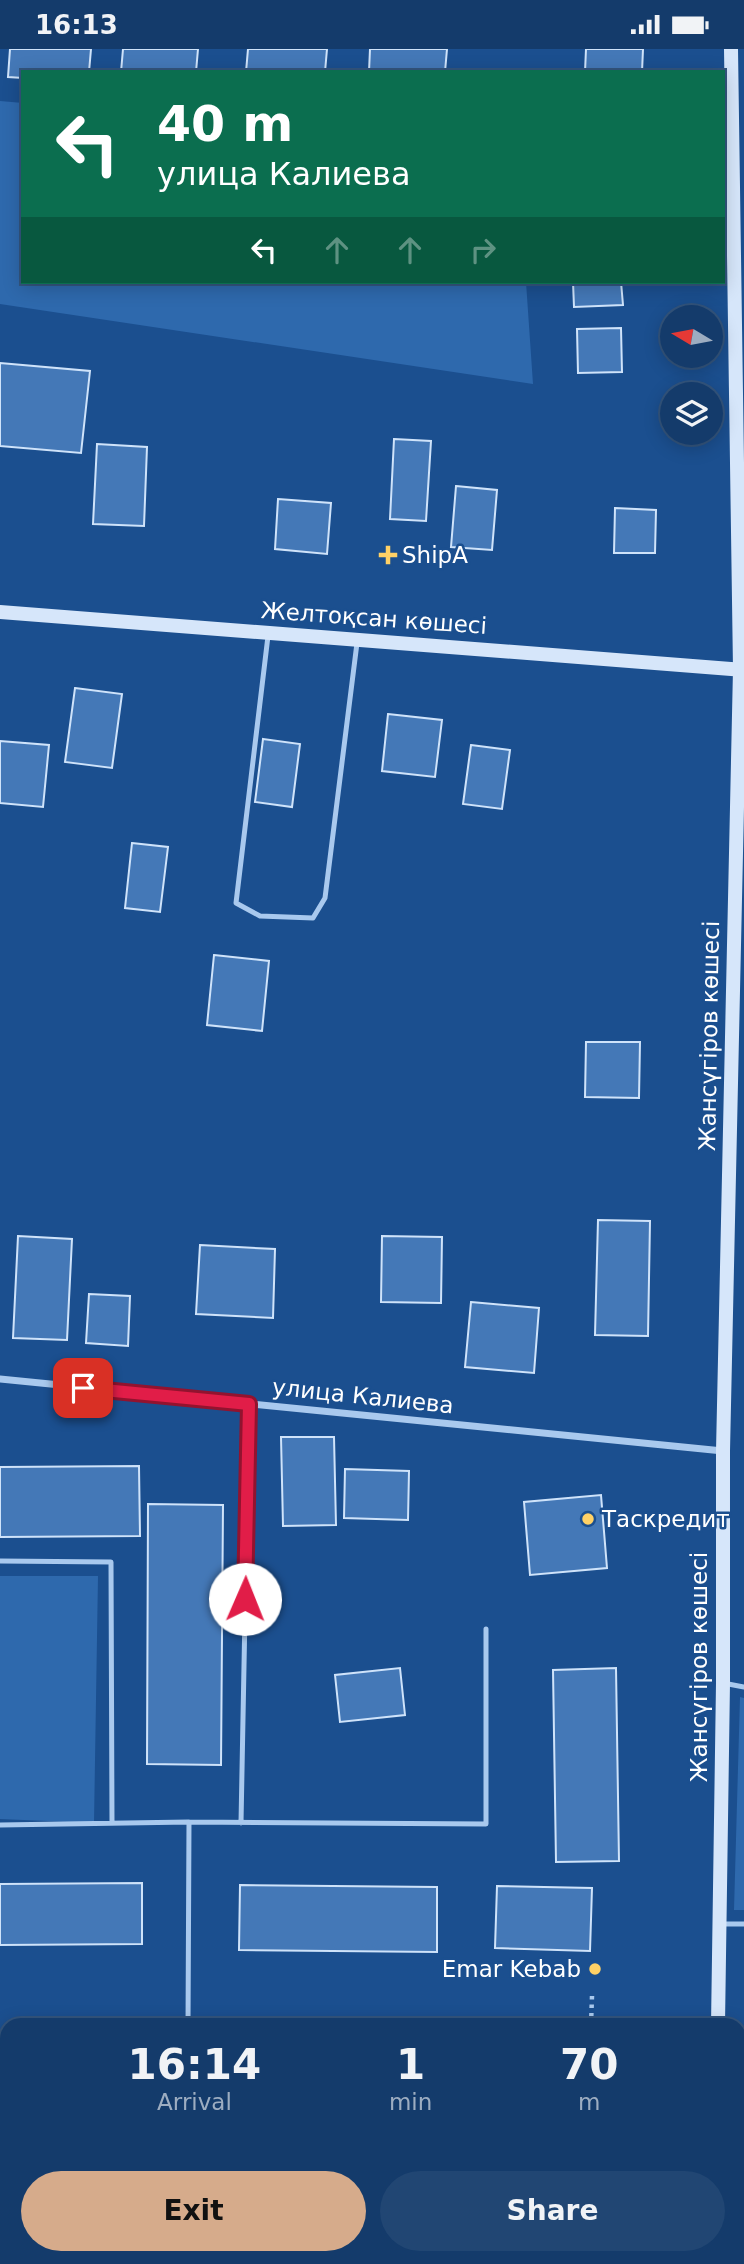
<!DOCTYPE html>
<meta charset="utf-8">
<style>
:root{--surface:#143b6b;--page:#214673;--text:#f1f3f6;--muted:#9dadc1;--line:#33557e;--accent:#d6ab8b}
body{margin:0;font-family:"DejaVu Sans",sans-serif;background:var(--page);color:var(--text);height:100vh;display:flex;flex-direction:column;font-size:26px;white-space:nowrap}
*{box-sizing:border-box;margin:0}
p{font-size:23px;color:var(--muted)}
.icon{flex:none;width:38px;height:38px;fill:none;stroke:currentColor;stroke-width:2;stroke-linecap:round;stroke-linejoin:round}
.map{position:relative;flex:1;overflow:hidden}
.sheet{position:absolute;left:0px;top:1969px;width:746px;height:247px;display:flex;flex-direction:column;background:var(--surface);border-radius:21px 21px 0 0;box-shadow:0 4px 18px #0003,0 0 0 2px var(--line)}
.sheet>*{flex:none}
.hud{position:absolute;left:21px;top:21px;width:704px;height:214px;border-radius:0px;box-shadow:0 4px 18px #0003,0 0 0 2px var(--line);background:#0b6e4f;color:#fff;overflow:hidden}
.needle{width:46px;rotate:280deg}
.controls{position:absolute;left:660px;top:256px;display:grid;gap:14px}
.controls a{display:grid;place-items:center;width:63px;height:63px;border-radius:50%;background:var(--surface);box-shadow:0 4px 18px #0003,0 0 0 2px var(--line);font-size:35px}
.pin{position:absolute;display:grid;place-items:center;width:60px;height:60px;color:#fff;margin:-30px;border-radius:14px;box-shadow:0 4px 10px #0006}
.me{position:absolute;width:77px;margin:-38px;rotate:1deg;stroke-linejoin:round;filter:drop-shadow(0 0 5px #0008)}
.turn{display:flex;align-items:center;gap:24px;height:147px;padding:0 21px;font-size:32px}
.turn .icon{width:91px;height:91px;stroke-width:2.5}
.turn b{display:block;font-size:49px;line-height:60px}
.lanes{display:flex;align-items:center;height:66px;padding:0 21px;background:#0003;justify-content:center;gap:35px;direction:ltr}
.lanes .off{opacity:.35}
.eta{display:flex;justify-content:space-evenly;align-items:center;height:119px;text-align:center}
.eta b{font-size:42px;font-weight:800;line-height:49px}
.primary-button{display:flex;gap:14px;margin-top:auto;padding:14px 21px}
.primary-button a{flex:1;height:80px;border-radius:42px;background:var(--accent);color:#111;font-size:28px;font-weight:800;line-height:80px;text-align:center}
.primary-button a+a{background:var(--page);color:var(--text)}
.status{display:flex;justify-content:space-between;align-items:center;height:49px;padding:0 35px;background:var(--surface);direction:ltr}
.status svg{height:19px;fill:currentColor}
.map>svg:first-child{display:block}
.green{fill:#2e69ad}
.building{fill:#4478b7;stroke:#cfe3fa;stroke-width:2}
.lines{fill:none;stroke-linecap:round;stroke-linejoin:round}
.path{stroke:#a9c9ee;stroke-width:4.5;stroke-dasharray:3.5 5;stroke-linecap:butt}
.lane{stroke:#a9c9ee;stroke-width:5}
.street{stroke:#a9c9ee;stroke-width:7}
.secondary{stroke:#d6e6fa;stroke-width:14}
.route-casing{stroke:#92132f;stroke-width:18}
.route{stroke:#e11d48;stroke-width:12}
.poi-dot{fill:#ffd166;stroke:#1b4f8f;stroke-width:2.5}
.labels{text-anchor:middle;stroke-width:5;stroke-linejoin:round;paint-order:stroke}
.poi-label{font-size:23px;fill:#fff;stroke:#1b4f8f;text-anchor:start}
.street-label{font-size:23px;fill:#fff;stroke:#1b4f8f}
</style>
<div class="status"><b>16:13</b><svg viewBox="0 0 49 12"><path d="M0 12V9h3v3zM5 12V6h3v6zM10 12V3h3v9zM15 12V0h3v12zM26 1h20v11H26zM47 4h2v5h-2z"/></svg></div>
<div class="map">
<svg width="744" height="2215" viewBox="0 0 744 2215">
<rect width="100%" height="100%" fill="#1b4f8f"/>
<!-- green -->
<path class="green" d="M0 52 23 54V233H526L533 335 0 255Z
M0 1527H98L94 1774 0 1770Z
M740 1648 744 1649V1861H734Z"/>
<!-- building -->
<path class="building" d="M10 0H91L89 23H23V29L8 28Z
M123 0H198L196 23H121Z
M248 0H327L325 23H246Z
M370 0H447L445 23H369Z
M586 0H643L642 23H585Z
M573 233H621L623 256 574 258Z
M621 279 622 323 578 324 577 280Z
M0 314 90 322 81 404 0 397Z
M394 390 431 392 426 472 390 470Z
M97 395 147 398 144 477 93 475Z
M456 437 497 441 492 501 451 498Z
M278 450 331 454 327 505 275 500Z
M615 459 656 461 655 504H614Z
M75 639 122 645 112 719 65 713Z
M388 665 442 671 435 728 382 722Z
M263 690 300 695 292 758 255 753Z
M0 692 49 696 43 758 0 754Z
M471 696 510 701 502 760 463 755Z
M132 794 168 798 160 863 125 859Z
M214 906 269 912 262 982 207 976Z
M586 993H640L639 1049 585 1048Z
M598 1171 650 1172 648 1287 595 1286Z
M18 1187 72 1190 67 1291 13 1289Z
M382 1187 442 1188 441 1254 381 1253Z
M200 1196 275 1200 273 1269 196 1265Z
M89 1245 130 1247 128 1297 86 1294Z
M471 1253 539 1259 534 1324 465 1318Z
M281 1388H334L336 1476 283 1477Z
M139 1417 140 1487 0 1488V1418Z
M345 1420 409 1422 408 1471 344 1469Z
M601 1446 607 1519 530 1526 524 1453Z
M148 1455 223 1456 221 1716 147 1715Z
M400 1619 405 1666 340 1673 335 1626Z
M616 1619 619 1812 556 1813 553 1621Z
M142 1834V1895L0 1896V1835Z
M240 1836 437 1838V1903L239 1901Z
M497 1837 592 1839 590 1902 495 1899Z
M7 2135V2208H101V2215H0V2136Z
M558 2208H623V2215H558Z"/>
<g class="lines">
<!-- path -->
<path class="path" d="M591 1976 592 1947"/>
<!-- lane -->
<path class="lane" d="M268 587 236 854 260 867 313 869 325 849 357 594
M0 1512 111 1513 112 1774
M723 1634 744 1638
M241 1774 249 1355
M0 1776 189 1773
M722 1875H744
M188 1976 189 1773 486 1775V1580"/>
<!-- street -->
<path class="street" d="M0 1330 723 1402
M738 2013H744
M0 2016H7"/>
<!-- secondary -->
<path class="secondary" d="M0 563 744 621
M718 1976 723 1634V1402L740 620 731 0
M714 2215V2208"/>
</g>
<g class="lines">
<defs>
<path id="route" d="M83 1339 249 1355 245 1550"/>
</defs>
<!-- route casing -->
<use href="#route" class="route-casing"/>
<!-- route -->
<use href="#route" class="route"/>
</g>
<!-- markers -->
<g class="poi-dot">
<path d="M384.5 495.5h7v7h7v7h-7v7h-7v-7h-7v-7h7z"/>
<circle cx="588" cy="1470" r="7"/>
<circle cx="595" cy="1920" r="7"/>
</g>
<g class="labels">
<!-- poi labels -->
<g class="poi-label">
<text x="402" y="514">ShipA</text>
<text x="602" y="1478">Таскредит</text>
<text x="581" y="1928" text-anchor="end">Emar Kebab</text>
</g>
<!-- street labels -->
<g class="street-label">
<text transform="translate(374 569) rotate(4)" y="8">Желтоқсан көшесі</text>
<text transform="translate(709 987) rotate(-89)" y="8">Жансүгіров көшесі</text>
<text transform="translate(363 1347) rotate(6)" y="8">улица Калиева</text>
<text transform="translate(699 1618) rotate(-90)" y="8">Жансүгіров көшесі</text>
</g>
</g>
</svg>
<div class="controls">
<a><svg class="needle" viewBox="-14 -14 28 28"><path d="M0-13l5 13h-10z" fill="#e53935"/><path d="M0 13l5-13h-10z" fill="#9dadc1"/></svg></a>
<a><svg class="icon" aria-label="layers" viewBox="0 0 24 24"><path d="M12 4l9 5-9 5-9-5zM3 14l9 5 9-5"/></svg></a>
</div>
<div class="pin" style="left:83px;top:1339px;background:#d93025"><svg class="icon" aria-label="arrive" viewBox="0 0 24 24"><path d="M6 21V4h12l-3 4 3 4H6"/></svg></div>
<svg class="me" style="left:245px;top:1550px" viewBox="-20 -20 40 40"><circle r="19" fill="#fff"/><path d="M0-13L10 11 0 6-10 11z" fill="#e11d48"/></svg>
<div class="hud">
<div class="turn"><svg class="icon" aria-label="left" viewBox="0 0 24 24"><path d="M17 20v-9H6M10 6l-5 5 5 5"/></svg><div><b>40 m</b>улица Калиева</div></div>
<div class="lanes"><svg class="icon" aria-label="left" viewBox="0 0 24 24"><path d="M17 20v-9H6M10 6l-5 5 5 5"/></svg><svg class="icon off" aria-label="ahead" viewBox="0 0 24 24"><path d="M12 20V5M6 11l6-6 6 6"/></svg><svg class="icon off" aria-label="ahead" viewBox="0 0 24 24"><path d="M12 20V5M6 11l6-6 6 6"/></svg><svg class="icon off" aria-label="right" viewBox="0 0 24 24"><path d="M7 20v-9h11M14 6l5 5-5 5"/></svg></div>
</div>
<section class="sheet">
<div class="eta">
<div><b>16:14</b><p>Arrival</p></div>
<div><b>1</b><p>min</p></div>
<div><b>70</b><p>m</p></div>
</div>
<div class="primary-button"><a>Exit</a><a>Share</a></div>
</section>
</div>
